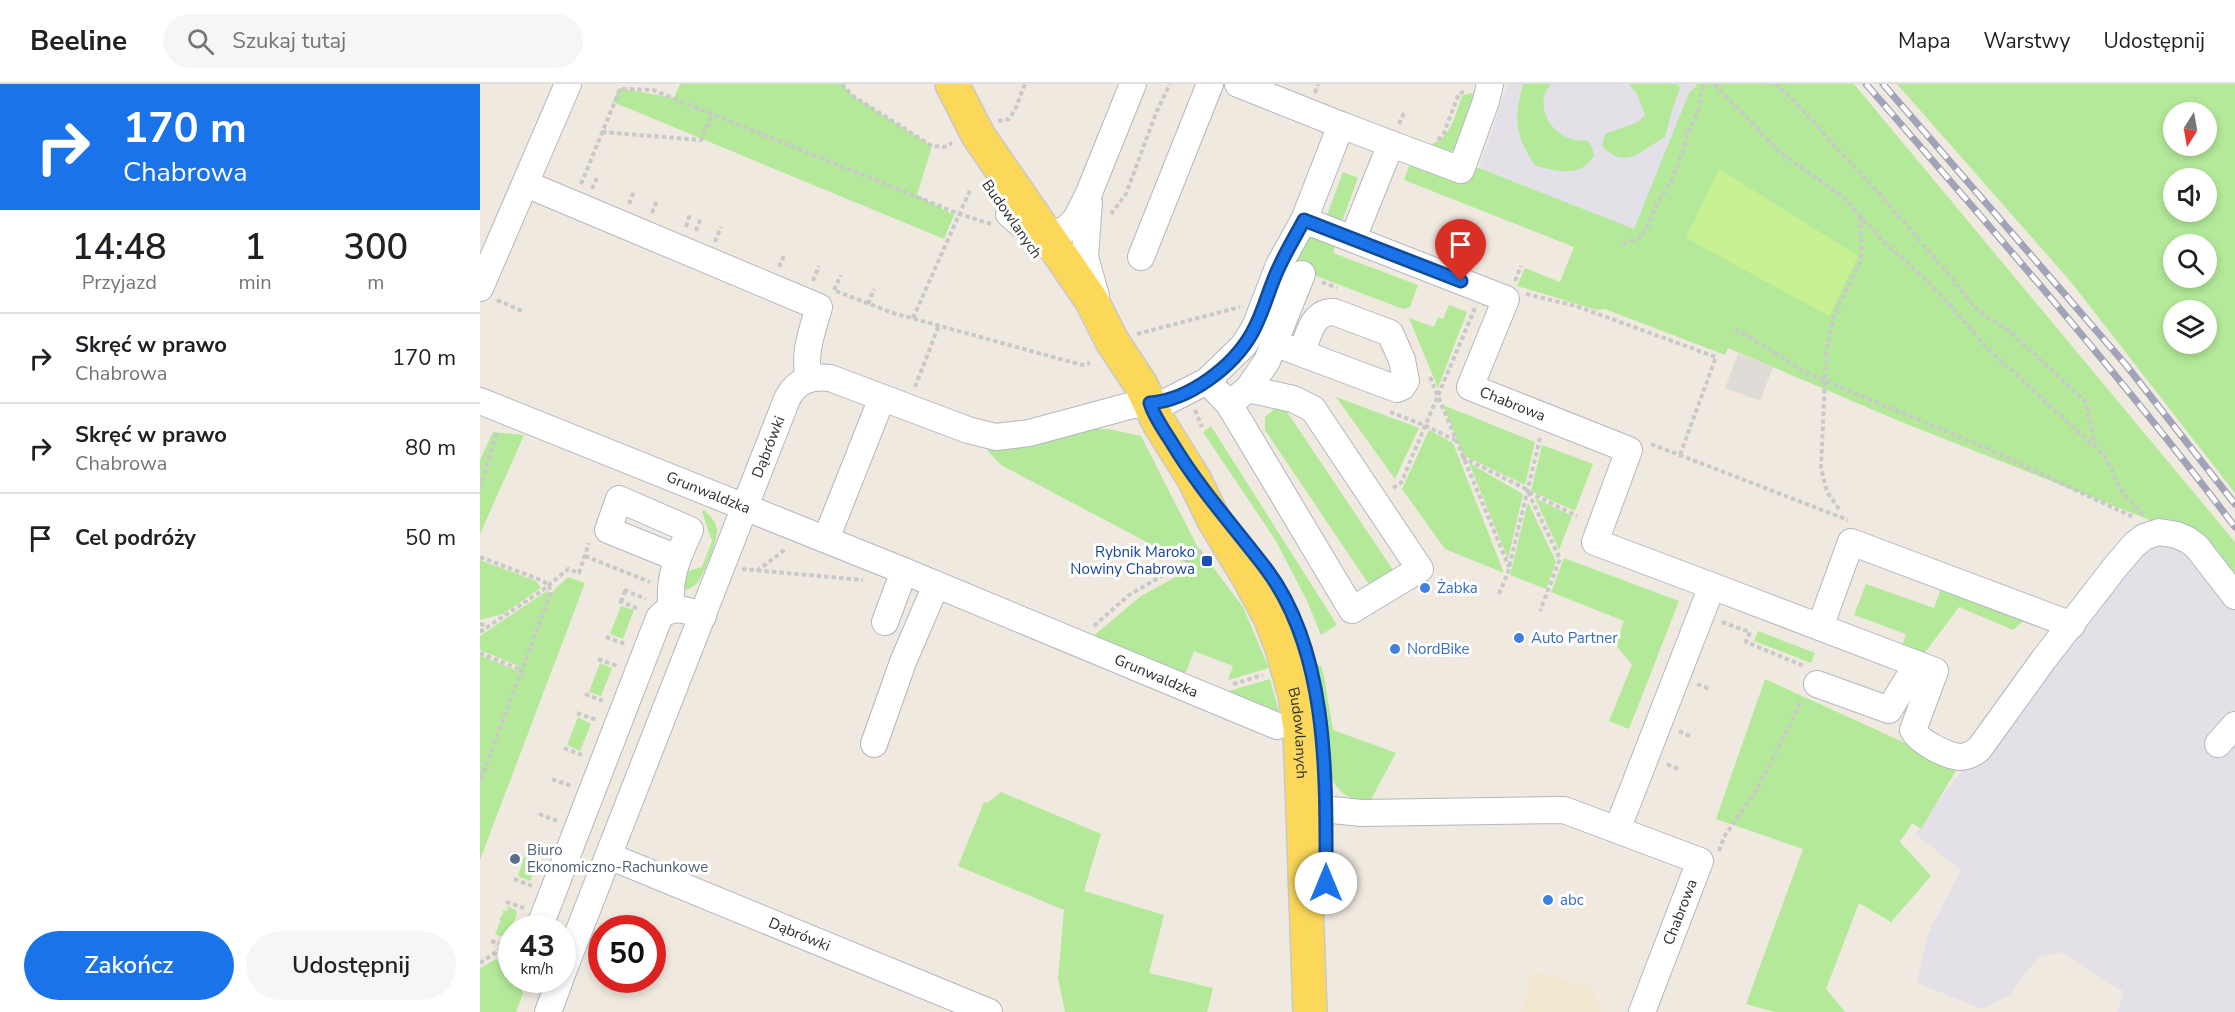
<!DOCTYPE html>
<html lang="pl">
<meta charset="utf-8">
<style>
:root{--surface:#fff;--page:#f6f6f6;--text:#202124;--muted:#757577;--line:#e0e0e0;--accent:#1a73e8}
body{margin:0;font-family:"Nunito Sans",sans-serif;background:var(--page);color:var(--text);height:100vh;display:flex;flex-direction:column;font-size:22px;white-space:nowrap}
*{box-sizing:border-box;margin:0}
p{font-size:20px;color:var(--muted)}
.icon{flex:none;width:33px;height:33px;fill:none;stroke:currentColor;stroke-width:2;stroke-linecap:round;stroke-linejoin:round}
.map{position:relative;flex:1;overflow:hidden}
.side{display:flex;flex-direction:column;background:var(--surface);width:480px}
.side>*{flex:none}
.top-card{background:#1a73e8;color:#fff;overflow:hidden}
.needle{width:39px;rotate:191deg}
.fabs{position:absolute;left:1683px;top:18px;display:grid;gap:12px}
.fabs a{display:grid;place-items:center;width:54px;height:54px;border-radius:50%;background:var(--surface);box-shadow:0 3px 9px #0003;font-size:30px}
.speed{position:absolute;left:18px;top:831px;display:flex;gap:12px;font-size:30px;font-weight:700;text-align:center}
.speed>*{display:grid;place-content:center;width:78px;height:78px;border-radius:50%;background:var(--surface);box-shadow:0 3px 9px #0003;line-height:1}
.speed small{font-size:15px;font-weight:400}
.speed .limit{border:9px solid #d22;background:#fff;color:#111}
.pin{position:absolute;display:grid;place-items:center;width:51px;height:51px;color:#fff;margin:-62px -26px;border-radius:50% 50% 50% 0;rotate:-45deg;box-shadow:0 0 6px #0007}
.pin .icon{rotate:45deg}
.me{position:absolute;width:66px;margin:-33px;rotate:0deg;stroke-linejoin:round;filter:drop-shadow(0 0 4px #0008)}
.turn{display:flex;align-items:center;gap:21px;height:126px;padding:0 24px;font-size:27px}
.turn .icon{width:78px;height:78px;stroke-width:2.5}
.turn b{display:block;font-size:42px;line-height:51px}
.eta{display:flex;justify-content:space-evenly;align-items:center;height:102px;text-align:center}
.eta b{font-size:36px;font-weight:600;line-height:42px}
.button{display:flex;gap:12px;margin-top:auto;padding:12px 24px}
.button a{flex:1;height:69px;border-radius:36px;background:var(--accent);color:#fff;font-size:24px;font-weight:600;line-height:69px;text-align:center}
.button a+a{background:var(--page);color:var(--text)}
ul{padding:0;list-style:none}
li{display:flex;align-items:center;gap:18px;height:90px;padding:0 24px;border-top:2px solid var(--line)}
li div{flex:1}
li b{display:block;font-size:22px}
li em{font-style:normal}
header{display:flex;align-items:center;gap:36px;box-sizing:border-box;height:84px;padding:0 30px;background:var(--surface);border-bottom:2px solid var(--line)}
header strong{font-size:28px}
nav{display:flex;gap:33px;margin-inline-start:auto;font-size:21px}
.search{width:420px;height:54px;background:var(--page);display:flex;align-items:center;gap:15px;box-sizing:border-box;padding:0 21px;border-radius:33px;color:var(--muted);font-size:22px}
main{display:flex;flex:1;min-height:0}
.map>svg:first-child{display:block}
.industrial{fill:#e3e0e8}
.education{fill:#f2e7cf}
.green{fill:#b3e999;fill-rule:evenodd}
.pitch{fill:#c8f194}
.plaza{fill:#dfdcd7}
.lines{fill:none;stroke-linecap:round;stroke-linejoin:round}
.minor-casing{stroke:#b4b6c2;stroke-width:28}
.major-casing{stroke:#c9c9c9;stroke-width:36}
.path{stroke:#c9c9c9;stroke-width:4;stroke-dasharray:4.5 3;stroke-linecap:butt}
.minor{stroke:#fff;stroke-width:26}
.major{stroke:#fbd859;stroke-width:33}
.rail-casing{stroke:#a1a4b9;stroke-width:7}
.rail{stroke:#fff;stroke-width:4.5;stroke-dasharray:14;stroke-linecap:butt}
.route-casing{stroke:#114b97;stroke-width:15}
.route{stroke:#1a73e8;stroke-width:10}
.transit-dot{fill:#1a4fb4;stroke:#fff;stroke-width:2}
.shop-dot{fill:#3f7fe0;stroke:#fff;stroke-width:2}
.service-dot{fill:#5c6f8a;stroke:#fff;stroke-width:2}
.labels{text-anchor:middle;stroke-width:6;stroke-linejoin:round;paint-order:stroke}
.street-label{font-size:15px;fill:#2e2e2e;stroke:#fff}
.transit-label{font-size:15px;fill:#164399;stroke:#fff;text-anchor:end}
.shop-label{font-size:15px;fill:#366cbe;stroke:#fff;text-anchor:start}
.service-label{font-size:15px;fill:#4e5e75;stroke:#fff;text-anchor:start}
</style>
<header>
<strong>Beeline</strong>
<div class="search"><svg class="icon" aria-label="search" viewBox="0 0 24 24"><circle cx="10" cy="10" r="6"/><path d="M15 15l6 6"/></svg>Szukaj tutaj</div>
<nav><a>Mapa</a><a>Warstwy</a><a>Udostępnij</a></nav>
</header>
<main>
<section class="side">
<div class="top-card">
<div class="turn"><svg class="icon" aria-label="right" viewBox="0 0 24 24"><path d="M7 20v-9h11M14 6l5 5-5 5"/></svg><div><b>170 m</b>Chabrowa</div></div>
</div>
<div class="eta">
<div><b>14:48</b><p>Przyjazd</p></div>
<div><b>1</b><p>min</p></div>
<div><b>300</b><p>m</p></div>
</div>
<ul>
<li><svg class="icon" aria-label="right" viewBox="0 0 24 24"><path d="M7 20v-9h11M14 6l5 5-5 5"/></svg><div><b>Skręć w prawo</b><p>Chabrowa</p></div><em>170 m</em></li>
<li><svg class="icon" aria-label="right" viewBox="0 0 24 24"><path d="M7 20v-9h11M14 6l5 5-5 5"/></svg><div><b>Skręć w prawo</b><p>Chabrowa</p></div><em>80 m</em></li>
<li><svg class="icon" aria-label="arrive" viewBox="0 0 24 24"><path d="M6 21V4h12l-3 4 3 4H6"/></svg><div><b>Cel podróży</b></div><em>50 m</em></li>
</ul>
<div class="button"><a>Zakończ</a><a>Udostępnij</a></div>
</section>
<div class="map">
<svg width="1755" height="928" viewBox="0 0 1755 928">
<rect width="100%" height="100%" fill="#f0e9e0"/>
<!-- industrial -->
<path class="industrial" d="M1028 0H1213L1216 5 1161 148 999 84Z
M1719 454 1755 508V928H1637L1644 908 1581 868 1558 874 1529 911 1502 925 1437 899 1448 849 1481 786 1435 750 1468 704 1558 597 1659 469 1676 459Z"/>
<!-- education -->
<path class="education" d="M1053 887 1112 904 1121 928H1042Z"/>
<!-- green -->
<path class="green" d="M200 0H362L373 12 452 62 437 111 474 131 464 155 133 18 139 4 194 14Z
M1043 0H1071C1050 23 1076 61 1107 56L1112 63 1114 72C1100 94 1078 87 1056 82 1034 52 1034 35 1043 0Z
M1149 0H1198L1200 4 1193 23 1185 53C1162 66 1145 87 1122 62L1125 50 1158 38 1165 31 1157 10Z
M1215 0H1374L1755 458V505L1719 454 1678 436 1677 439 1419 337 1248 264 1245 271 1125 225 1117 226 1037 202 1045 184 1080 198 1094 163 924 96 931 77 988 99 993 84H999L1154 145 1209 9 1216 2Z
M1417 0H1755V409L1591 198ZM1694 28H1726V62H1694ZM1694 94H1726V128H1694ZM1694 160H1726V194H1694ZM1694 226H1726V260H1694Z
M990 9 999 13 977 65C966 70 960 66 950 61 972 52 974 34 982 12Z
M863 88 878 94 862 137 847 131Z
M838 152 845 154 855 162 853 169 938 201 930 223 923 225 810 182C815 167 820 154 838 152Z
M969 221 987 228 958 304 929 234 954 243 958 233 963 235Z
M856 313 939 344 915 395Z
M963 321 1055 358 1045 401 983 371Z
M796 324 807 328 913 486 890 502 785 346V333Z
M731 342 857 541 841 551 827 517 796 457 723 348Z
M608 345H629L661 352 717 462 763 523 789 584 748 596 753 582 714 567 706 588 697 591 612 553 661 512 714 483 521 381 507 366C548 365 569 359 608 345Z
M949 346 973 359 1024 489 965 465 922 405Z
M13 348 44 351 0 450V376Z
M1062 361 1113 380 1095 427 1051 407Z
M989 379 1043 410 1028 475Z
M1055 414 1092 432 1079 466Z
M1048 418 1076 478 1066 505 1030 491Z
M224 426C230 432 236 437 237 446 238 456 224 491 217 499 213 504 206 506 200 508L204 488 222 483 232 457 222 428Z
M1084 474 1199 517 1149 645 1129 637 1152 581 1136 561 1144 537 1071 508Z
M0 476 56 497 61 504 23 530 0 536Z
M88 493 105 499 0 776V571L38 587 39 582 0 566V552L67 507 73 509 74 506Z
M1463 499 1546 535 1533 546 1479 523 1440 575 1420 568 1426 550 1374 531 1386 500 1454 524Z
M141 522 154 526 143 555 130 550Z
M1278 547 1335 569 1331 579 1274 557Z
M120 579 132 584 121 612 109 608Z
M837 581 841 582 843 587 853 646 916 669 889 719C869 715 858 710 850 690L836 584Z
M790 595 800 632 745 608Z
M1285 595 1478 683 1441 745 1432 739 1420 758 1451 792 1411 838 1379 819 1346 905 1365 928H1295L1266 920 1323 765 1236 735Z
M98 633 111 640 100 667 87 661Z
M521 708 621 750 604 807 684 831 669 889 733 904 727 928H585L578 894 584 826 478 782 504 718 507 719Z
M47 764 61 768 50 797 38 792Z
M27 822 36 826 37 829 29 852 26 854 15 850 21 836 19 835 23 830V826L28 827Z
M16 875 31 889 32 896H38L43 910 36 928H0V884Z"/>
<!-- pitch -->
<path class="pitch" d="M1239 85 1378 172 1349 232 1206 154Z"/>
<!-- plaza -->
<path class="plaza" d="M1258 269 1293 283 1280 317 1245 304Z"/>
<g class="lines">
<defs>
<g id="minor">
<path d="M758 0 861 41"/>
<path d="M46 100 339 223C332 248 323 269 329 295"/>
<path d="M609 118 605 173 616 212"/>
<path d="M529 130 565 161"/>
<path d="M824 136 861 41 911 60"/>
<path d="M565 148 584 147 596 135 609 109 653 0"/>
<path d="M873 154 911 60 981 86 1006 17 1010 0"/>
<path d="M661 173 730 0"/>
<path d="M0 204 88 0"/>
<path d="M794 259 917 305 922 303 926 297 922 276 910 249 854 228C832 227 828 252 822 269"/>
<path d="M727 297 749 320 872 526 940 485 833 325 813 315 768 305 749 320"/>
<path d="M768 305 787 277 822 190"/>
<path id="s1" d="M0 317 424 487 797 642"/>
<path d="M346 455 402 314"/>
<path d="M1232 502 1455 587 1433 646C1439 658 1468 673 1482 673 1489 672 1494 669 1499 665L1564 575 1636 482 1654 461 1664 453 1679 448 1697 451 1708 456 1717 463 1755 512"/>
<path d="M192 525C187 496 198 472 210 446L139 415 128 446 197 474"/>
<path d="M405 538 424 487"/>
<path d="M1340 543 1371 458 1592 541"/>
<path d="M1337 600 1409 626 1437 580"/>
<path d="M394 660 423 578 456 501"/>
<path d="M1738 660 1755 641"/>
<path d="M824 723 881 729 1084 726 1220 777 1162 928"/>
<path id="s2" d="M129 772 509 928"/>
<path d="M59 844 179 534C190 520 208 526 223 532"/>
<path id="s3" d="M82 890 307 315C316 297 330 292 350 294L488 346 516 353 549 349 653 321 686 318 727 297 764 261 775 243 799 181 824 136 1026 215 990 303 1149 366 1115 458 1232 502 1137 746"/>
<path d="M68 928 80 896"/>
</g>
<g id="major">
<path id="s4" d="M472 0 498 51 612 217 632 257 661 301 679 339 714 395 734 436 769 494 790 533 802 564 815 611 820 644 830 928"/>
</g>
</defs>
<!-- minor casing -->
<use href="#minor" class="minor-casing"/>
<!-- major casing -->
<use href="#major" class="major-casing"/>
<!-- path -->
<path class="path" d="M362 0 373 12 452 62 464 63 472 59
M1234 0 1300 68 1363 113 1403 157 1452 201 1509 266 1625 372 1639 403 1663 431
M1295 0 1311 14 1405 116 1465 186 1498 227 1528 246 1605 317 1615 361
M835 9 838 0
M518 37 529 35 535 26 545 0
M919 40 924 29
M122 48 221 56 232 30
M958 56 964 49 979 9 985 8
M101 100 140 5 173 6 479 130 511 140
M112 105 118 92
M149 120 154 107
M172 129 177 116
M631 130 646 110 676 29 690 0
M206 143 210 130
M216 147 221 134
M235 158 241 143
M1143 160 1161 153 1164 149 1177 120 1192 95 1201 73 1209 46 1218 28 1223 0
M299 183 305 169
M333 197 339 182
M1035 197 1041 182
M842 198 857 204
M354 206 361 191
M356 207 413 229 602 281 610 279
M1046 210 1096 222 1236 273 1200 371
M17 216 42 227
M388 220 394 205
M433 234 491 104
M1255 246C1282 258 1304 276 1329 290L1504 363 1655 434
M657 250 760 223
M950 293 1029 483
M435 303 459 241
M715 326 722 343
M910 328 946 342 975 356
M1171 360 1368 436
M982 373 1048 406
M0 404 17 348
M913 404 921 399 995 224
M1048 408 1080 475 1060 527
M1049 408 1097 432
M1359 425 1347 408 1341 384 1346 269 1354 232 1380 178 1382 168 1380 133
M105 472 170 498
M0 473 61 496 69 501 71 509 0 697
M262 485 383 496
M277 487 303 467 305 463
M144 506 166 515
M1019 510 1028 488 1060 354
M139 517 159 525
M141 518 145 507
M1242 538 1270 548 1266 558 1324 582
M0 540 9 542
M614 542 649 511 706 478 723 466
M0 548 63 506 88 485 99 489 109 459
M126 553 145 560
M0 569 42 586
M118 575 137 582
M753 600 783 591
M1217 600 1230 605
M105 610 123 617
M97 629 116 636
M1199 647 1212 653
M84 664 102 671
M1187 680 1200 686
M72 695 91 702
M59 730 77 737
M48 760 66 766
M1239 767 1244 753 1277 705 1318 625 1320 615
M34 795 52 802
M26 818 44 824
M11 857 32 864
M0 879 25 862"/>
<!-- minor -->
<use href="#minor" class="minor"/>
<!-- major -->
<use href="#major" class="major"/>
<defs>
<path id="rail" d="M1386 0C1512 145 1639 289 1755 443
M1403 0 1646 281 1755 420"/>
</defs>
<!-- rail casing -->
<use href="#rail" class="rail-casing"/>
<!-- rail -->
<use href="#rail" class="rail"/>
</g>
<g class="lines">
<defs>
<path id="route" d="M846 799C846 698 850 571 787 486 755 444 719 404 692 359 684 346 674 333 670 319 709 316 753 283 772 249 784 228 789 203 800 181 807 166 816 151 824 136L981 197"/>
</defs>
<!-- route casing -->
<use href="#route" class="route-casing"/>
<!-- route -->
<use href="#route" class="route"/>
</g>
<!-- markers -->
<rect class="transit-dot" x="721" y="471" width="12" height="12" rx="3"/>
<g class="shop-dot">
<circle cx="945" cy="504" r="6"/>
<circle cx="1039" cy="554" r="6"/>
<circle cx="915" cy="565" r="6"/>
<circle cx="1068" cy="816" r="6"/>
</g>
<circle class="service-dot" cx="35" cy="775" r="6"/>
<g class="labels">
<!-- street labels -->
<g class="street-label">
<text transform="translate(532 135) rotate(55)" y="5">Budowlanych</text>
<text dy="5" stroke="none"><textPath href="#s3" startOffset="1614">Chabrowa</textPath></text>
<text dy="5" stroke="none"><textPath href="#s3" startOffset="566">Dąbrówki</textPath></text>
<text dy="5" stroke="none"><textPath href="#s1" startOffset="246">Grunwaldzka</textPath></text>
<text dy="5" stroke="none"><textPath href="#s1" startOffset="730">Grunwaldzka</textPath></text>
<text dy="5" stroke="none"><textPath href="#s4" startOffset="742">Budowlanych</textPath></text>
<text transform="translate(1200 828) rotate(-69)" y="5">Chabrowa</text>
<text dy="5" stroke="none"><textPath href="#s2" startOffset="206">Dąbrówki</textPath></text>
</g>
<!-- transit labels -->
<g class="transit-label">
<text x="715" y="473">Rybnik Maroko<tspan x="715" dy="17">Nowiny Chabrowa</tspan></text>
</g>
<!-- shop labels -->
<g class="shop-label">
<text x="957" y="509">Żabka</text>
<text x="1051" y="559">Auto Partner</text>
<text x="927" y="570">NordBike</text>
<text x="1080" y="821">abc</text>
</g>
<!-- service labels -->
<g class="service-label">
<text x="47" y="771">Biuro<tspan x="47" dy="17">Ekonomiczno-Rachunkowe</tspan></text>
</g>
</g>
</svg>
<div class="fabs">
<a><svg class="needle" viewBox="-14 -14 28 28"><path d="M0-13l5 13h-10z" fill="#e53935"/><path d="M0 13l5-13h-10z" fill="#757577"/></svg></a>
<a><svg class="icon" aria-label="sound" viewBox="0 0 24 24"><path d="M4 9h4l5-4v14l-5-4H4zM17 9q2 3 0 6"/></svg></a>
<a><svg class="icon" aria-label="search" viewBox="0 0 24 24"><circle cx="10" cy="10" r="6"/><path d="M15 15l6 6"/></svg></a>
<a><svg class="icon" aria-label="layers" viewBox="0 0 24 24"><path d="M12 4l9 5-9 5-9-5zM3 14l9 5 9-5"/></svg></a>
</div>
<div class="speed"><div>43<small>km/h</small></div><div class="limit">50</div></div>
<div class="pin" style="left:981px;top:197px;background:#d93025"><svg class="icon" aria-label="arrive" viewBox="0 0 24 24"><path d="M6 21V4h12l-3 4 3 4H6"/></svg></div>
<svg class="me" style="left:846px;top:799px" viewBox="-20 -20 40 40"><circle r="19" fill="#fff"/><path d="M0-13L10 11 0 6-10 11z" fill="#1a73e8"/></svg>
</div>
</main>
